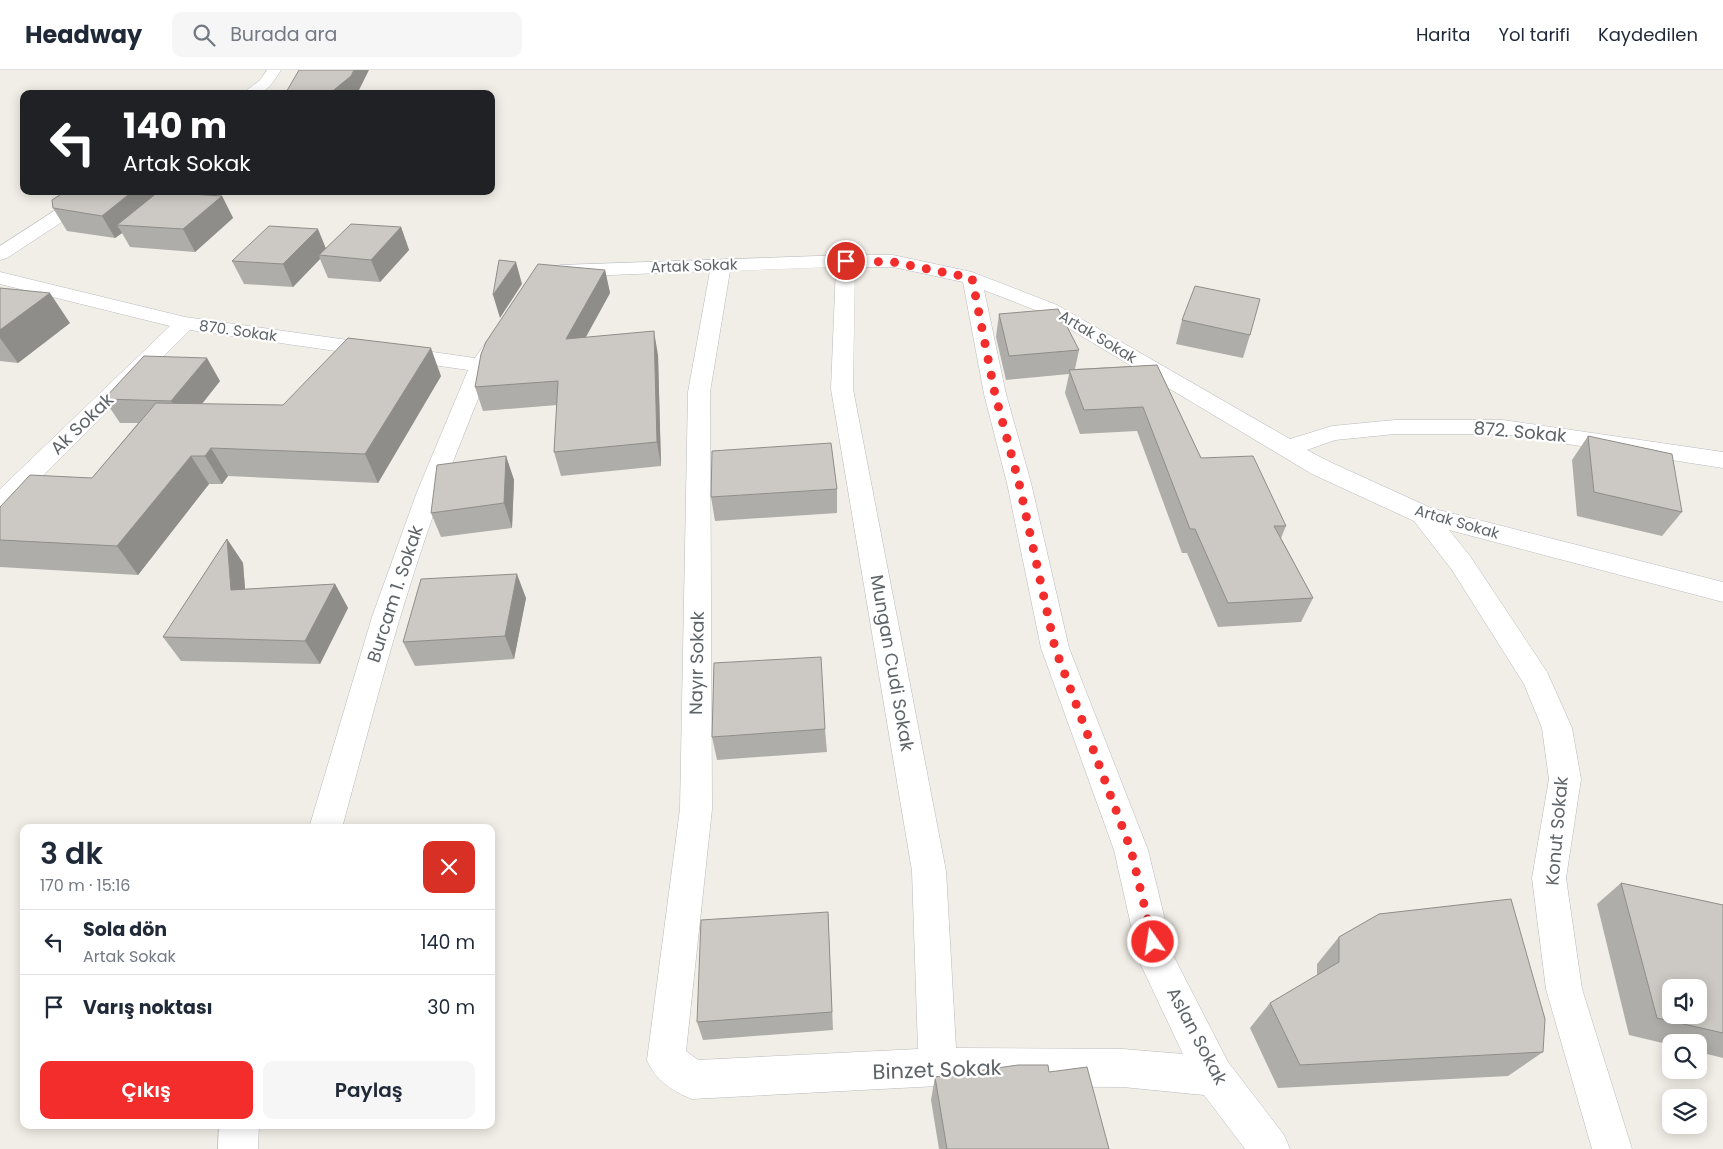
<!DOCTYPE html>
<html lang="tr">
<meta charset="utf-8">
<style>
:root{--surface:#fff;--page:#f6f6f7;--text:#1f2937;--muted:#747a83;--line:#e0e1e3;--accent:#f32c2c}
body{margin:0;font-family:Poppins,sans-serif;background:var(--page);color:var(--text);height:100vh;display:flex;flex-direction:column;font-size:19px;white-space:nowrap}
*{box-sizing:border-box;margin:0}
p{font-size:16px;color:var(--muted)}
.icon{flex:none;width:28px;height:28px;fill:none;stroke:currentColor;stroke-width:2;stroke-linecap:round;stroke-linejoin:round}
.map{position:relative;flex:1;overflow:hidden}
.panel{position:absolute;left:20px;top:754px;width:475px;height:305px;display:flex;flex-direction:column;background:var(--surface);border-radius:10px;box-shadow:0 2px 12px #0003}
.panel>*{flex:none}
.top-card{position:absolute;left:20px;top:20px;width:475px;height:105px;border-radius:10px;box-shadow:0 2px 12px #0003;background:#202124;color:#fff;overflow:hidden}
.fabs{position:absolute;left:1662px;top:909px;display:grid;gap:10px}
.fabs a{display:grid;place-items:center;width:45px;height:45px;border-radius:10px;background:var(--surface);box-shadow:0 2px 12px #0003;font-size:25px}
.pin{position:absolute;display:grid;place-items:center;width:42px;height:42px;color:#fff;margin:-21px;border:2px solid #fff;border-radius:50%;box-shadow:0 1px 5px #0007}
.me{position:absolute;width:55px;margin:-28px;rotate:347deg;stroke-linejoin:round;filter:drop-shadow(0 0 4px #0008)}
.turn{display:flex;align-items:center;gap:18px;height:105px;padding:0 20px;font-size:22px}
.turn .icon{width:65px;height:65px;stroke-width:2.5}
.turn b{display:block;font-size:35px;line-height:42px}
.round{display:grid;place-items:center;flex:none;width:52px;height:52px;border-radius:10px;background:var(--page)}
.overview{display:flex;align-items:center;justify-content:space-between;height:85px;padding:0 20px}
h1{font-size:30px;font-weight:600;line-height:38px}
.cta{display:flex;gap:10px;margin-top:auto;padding:10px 20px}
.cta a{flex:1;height:58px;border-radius:10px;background:var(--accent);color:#fff;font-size:20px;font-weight:600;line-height:58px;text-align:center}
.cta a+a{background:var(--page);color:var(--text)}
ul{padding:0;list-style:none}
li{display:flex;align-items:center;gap:15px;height:65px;padding:0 20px;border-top:1px solid var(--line)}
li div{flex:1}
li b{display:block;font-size:19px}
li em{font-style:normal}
header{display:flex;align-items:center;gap:30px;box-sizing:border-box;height:70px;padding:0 25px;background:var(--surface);border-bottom:1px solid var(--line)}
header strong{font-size:24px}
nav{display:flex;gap:28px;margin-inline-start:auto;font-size:18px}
.search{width:350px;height:45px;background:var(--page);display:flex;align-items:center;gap:12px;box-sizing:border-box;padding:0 18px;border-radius:10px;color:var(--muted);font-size:19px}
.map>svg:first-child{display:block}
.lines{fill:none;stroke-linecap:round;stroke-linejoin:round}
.street-casing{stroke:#b7babe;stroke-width:1}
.street{fill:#fff;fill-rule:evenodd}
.wall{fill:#afada9}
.shaded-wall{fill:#8f8d89}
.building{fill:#ccc9c4;stroke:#8f8d89;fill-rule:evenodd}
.route{stroke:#f32c2c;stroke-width:9;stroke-dasharray:0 16.2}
.labels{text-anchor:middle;stroke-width:4.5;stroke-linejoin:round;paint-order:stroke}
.far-street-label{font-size:15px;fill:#5e6468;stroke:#fff}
.street-label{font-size:18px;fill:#5e6468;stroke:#fff}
.near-street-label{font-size:21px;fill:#5e6468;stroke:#fff}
</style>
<header>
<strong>Headway</strong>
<div class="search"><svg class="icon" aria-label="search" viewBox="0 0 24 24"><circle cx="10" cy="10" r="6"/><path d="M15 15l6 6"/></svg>Burada ara</div>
<nav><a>Harita</a><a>Yol tarifi</a><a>Kaydedilen</a></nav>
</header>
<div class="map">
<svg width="1723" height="1079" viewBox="0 0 1723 1079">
<rect width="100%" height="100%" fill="#f1eee7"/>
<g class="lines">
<defs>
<path id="street" d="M267 0H281C268 20 266 24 242 24L260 10Z
M85 121H105L103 125 7 188 0 190V176Z
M846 185H893L972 202 1057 235 1290 369 1332 356 1395 350H1503L1723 382V398L1503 364H1395L1335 370 1307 380 1330 392 1431 438 1723 512V532L1449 460 1470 486 1547 602 1572 658 1581 709 1566 808 1582 919 1632 1079H1592L1546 919 1532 808 1549 709 1542 658 1524 614 1452 500 1414 451 1312 404 1043 243 984 220 1006 324 1031 413 1069 578 1148 780 1174 887 1228 992 1284 1065 1290 1079H1245L1204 1025 1123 1017 938 1016 692 1029C672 1021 655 1010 647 990L680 739 688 322 710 201 561 207 554 205 551 201 554 197 561 195ZM836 197 831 319 912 801 918 979 698 990 686 981 712 739 710 322 730 201ZM855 197H893L963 212 984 324 1007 413 1041 578 1114 780 1139 891 1183 984 1123 979 956 978 946 801 853 319Z
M0 202 185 247 475 288 490 266 497 264 504 266 507 270C485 306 472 345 456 384 408 505 376 632 342 758H309L372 547 417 422 468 300 190 260 9 439 0 441V419L170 256 0 214Z
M219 1055H259L258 1079H218Z"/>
</defs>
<!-- street casing -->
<use href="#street" class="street-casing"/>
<!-- street -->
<use href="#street" class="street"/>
</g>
<!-- wall -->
<path class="wall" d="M66 121H153L155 125 222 126 233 148 195 182 130 177 122 163 115 168 67 161 53 138Z
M401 157 409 180 380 212 328 208 320 189 293 217 244 214 232 191 326 178Z
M605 200 610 223 586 267 658 285 661 396 561 406 554 382 557 335 483 341 475 317Z
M0 218 70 253 18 293 0 291Z
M999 244 1079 280 1075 299 1157 295 1201 388 1286 456 1281 468 1313 528 1301 552 1218 557 1187 483H1182L1137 361 1080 364 1065 323 1069 304 1006 310 996 267Z
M1182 250 1250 265 1243 288 1176 274Z
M441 306 378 413 228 406 222 414H209L138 505 0 497V437L92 408 138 353H120L104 329 220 311 202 334 283 335Z
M1588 366 1682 442 1662 466 1577 446 1572 390Z
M506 386 514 410 512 458 441 467 431 443Z
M837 419V443L715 451 711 427Z
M227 469 243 493 245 519 335 514 348 538 320 594 181 591 163 567Z
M526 528 514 589 415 596 403 572Z
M825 659 827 682 717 690 712 667Z
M1621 813 1723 835V988L1699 982V972H1671V975L1629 965 1597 834Z
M828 842 833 960 703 970 697 952Z
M1339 867 1543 982 1508 1006 1278 1018 1250 958 1270 933 1317 906V894Z
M1049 1002 1109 1079H939L931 1030 935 1007Z"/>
<!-- shaded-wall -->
<path class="shaded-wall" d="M354 0H369L357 24H329Z
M133 121H153L159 131 117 155 122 163 115 168 102 146Z
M222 126 233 148 195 182 183 159Z
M401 157 409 180 380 212 371 190Z
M318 159 327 181 319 185 320 189 293 217 283 194Z
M516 192 522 214 500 248 493 225Z
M605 200 610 223 572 292 566 269Z
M50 223 70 253 18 293 0 268V260Z
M654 261 658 285 661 396 657 372Z
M431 278 441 306 378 413 365 384Z
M207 288 220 311 185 355 171 331Z
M211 378 228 406 222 414 205 386Z
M191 386 209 414 138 505 117 476Z
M506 386 514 410 512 458 504 433Z
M227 469 243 493 247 544 231 520Z
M517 504 526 528 514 589 505 566Z
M335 514 348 538 320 594 305 571Z"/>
<!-- building -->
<path class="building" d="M299 0H354L351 6 329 24H285Z
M66 121H133L102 146 53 138 52 130Z
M158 122 222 126 183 159 117 155Z
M351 154 401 157 371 190 319 185Z
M269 156 318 159 283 194 232 191Z
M499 190 516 192 493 225Z
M538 194 605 200 566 269 654 261 657 372 554 382 558 311 475 317 481 284 486 272Z
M1195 216 1260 229 1250 265 1182 250Z
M0 218 50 223 0 260Z
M1058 239 1079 280 1009 286 999 244Z
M348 268 431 278 365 384 211 378 205 386H191L117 476 0 470V437L30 405 92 408 156 333 283 335Z
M144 286 207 288 171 331 104 329Z
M1157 295 1201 388 1253 386 1286 456H1274L1313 528 1228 533 1195 459H1190L1143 337 1084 340 1069 300Z
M1588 366 1672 384 1682 442 1594 422Z
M831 373 837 419 711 427 712 381Z
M506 386 504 433 431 443 437 395Z
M227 469 231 520 335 514 305 571 163 567Z
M517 504 505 566 403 572 421 509Z
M821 587 825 659 712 667 714 593Z
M1621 813 1723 835V963L1657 948ZM1671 918H1699V945H1671Z
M1511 829 1545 949 1543 982 1300 995 1270 933 1339 892V867L1379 844Z
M828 842 832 942 697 952 701 850Z
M1018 995H1048L1049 1002 1087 997 1109 1079H947L935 1007Z"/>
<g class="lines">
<!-- route -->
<path class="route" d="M846 191 893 192 972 208 995 324 1019 413 1055 578 1131 780 1153 872"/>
</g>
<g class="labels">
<!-- far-street labels -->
<g class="far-street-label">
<text transform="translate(694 196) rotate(-2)" y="5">Artak Sokak</text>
<text transform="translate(238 261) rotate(8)" y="5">870. Sokak</text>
<text transform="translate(1098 267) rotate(31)" y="5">Artak Sokak</text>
<text transform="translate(1457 452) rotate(16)" y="5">Artak Sokak</text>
</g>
<!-- street labels -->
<g class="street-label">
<text transform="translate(82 354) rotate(-44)" y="6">Ak Sokak</text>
<text transform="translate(1520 362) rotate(5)" y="6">872. Sokak</text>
<text transform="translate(395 524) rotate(-72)" y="6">Burcam 1. Sokak</text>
<text transform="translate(697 593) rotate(-89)" y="6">Nayır Sokak</text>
<text transform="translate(892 593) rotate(80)" y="6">Mungan Cudi Sokak</text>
<text transform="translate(1557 761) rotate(-85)" y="6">Konut Sokak</text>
<text transform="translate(1197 966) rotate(62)" y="6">Aslan Sokak</text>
</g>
<!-- near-street labels -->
<g class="near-street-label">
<text transform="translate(937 1000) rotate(-2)" y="7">Binzet Sokak</text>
</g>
</g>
</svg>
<div class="fabs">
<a><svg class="icon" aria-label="sound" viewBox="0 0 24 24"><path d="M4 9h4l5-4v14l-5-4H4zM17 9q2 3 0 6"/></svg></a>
<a><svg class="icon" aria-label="search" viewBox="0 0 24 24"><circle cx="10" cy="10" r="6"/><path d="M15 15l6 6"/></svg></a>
<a><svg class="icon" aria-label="layers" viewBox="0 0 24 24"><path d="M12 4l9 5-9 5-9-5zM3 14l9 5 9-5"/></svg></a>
</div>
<div class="pin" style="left:846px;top:191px;background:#d93025"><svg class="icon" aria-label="arrive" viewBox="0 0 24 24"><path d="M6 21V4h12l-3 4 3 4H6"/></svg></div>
<svg class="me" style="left:1153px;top:872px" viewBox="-20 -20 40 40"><circle r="17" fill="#f32c2c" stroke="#fff" stroke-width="3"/><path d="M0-11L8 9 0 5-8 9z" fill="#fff"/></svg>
<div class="top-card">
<div class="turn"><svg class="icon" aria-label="left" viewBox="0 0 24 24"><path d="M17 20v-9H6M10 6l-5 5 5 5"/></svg><div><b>140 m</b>Artak Sokak</div></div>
</div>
<section class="panel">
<div class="overview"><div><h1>3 dk</h1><p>170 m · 15:16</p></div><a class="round" style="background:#d93025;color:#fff"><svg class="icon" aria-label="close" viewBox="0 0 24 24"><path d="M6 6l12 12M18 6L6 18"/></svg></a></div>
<ul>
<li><svg class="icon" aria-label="left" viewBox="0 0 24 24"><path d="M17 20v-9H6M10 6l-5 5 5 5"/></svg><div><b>Sola dön</b><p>Artak Sokak</p></div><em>140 m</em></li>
<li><svg class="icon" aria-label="arrive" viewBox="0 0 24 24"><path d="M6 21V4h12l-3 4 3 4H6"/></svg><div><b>Varış noktası</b></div><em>30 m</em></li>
</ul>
<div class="cta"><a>Çıkış</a><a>Paylaş</a></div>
</section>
</div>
